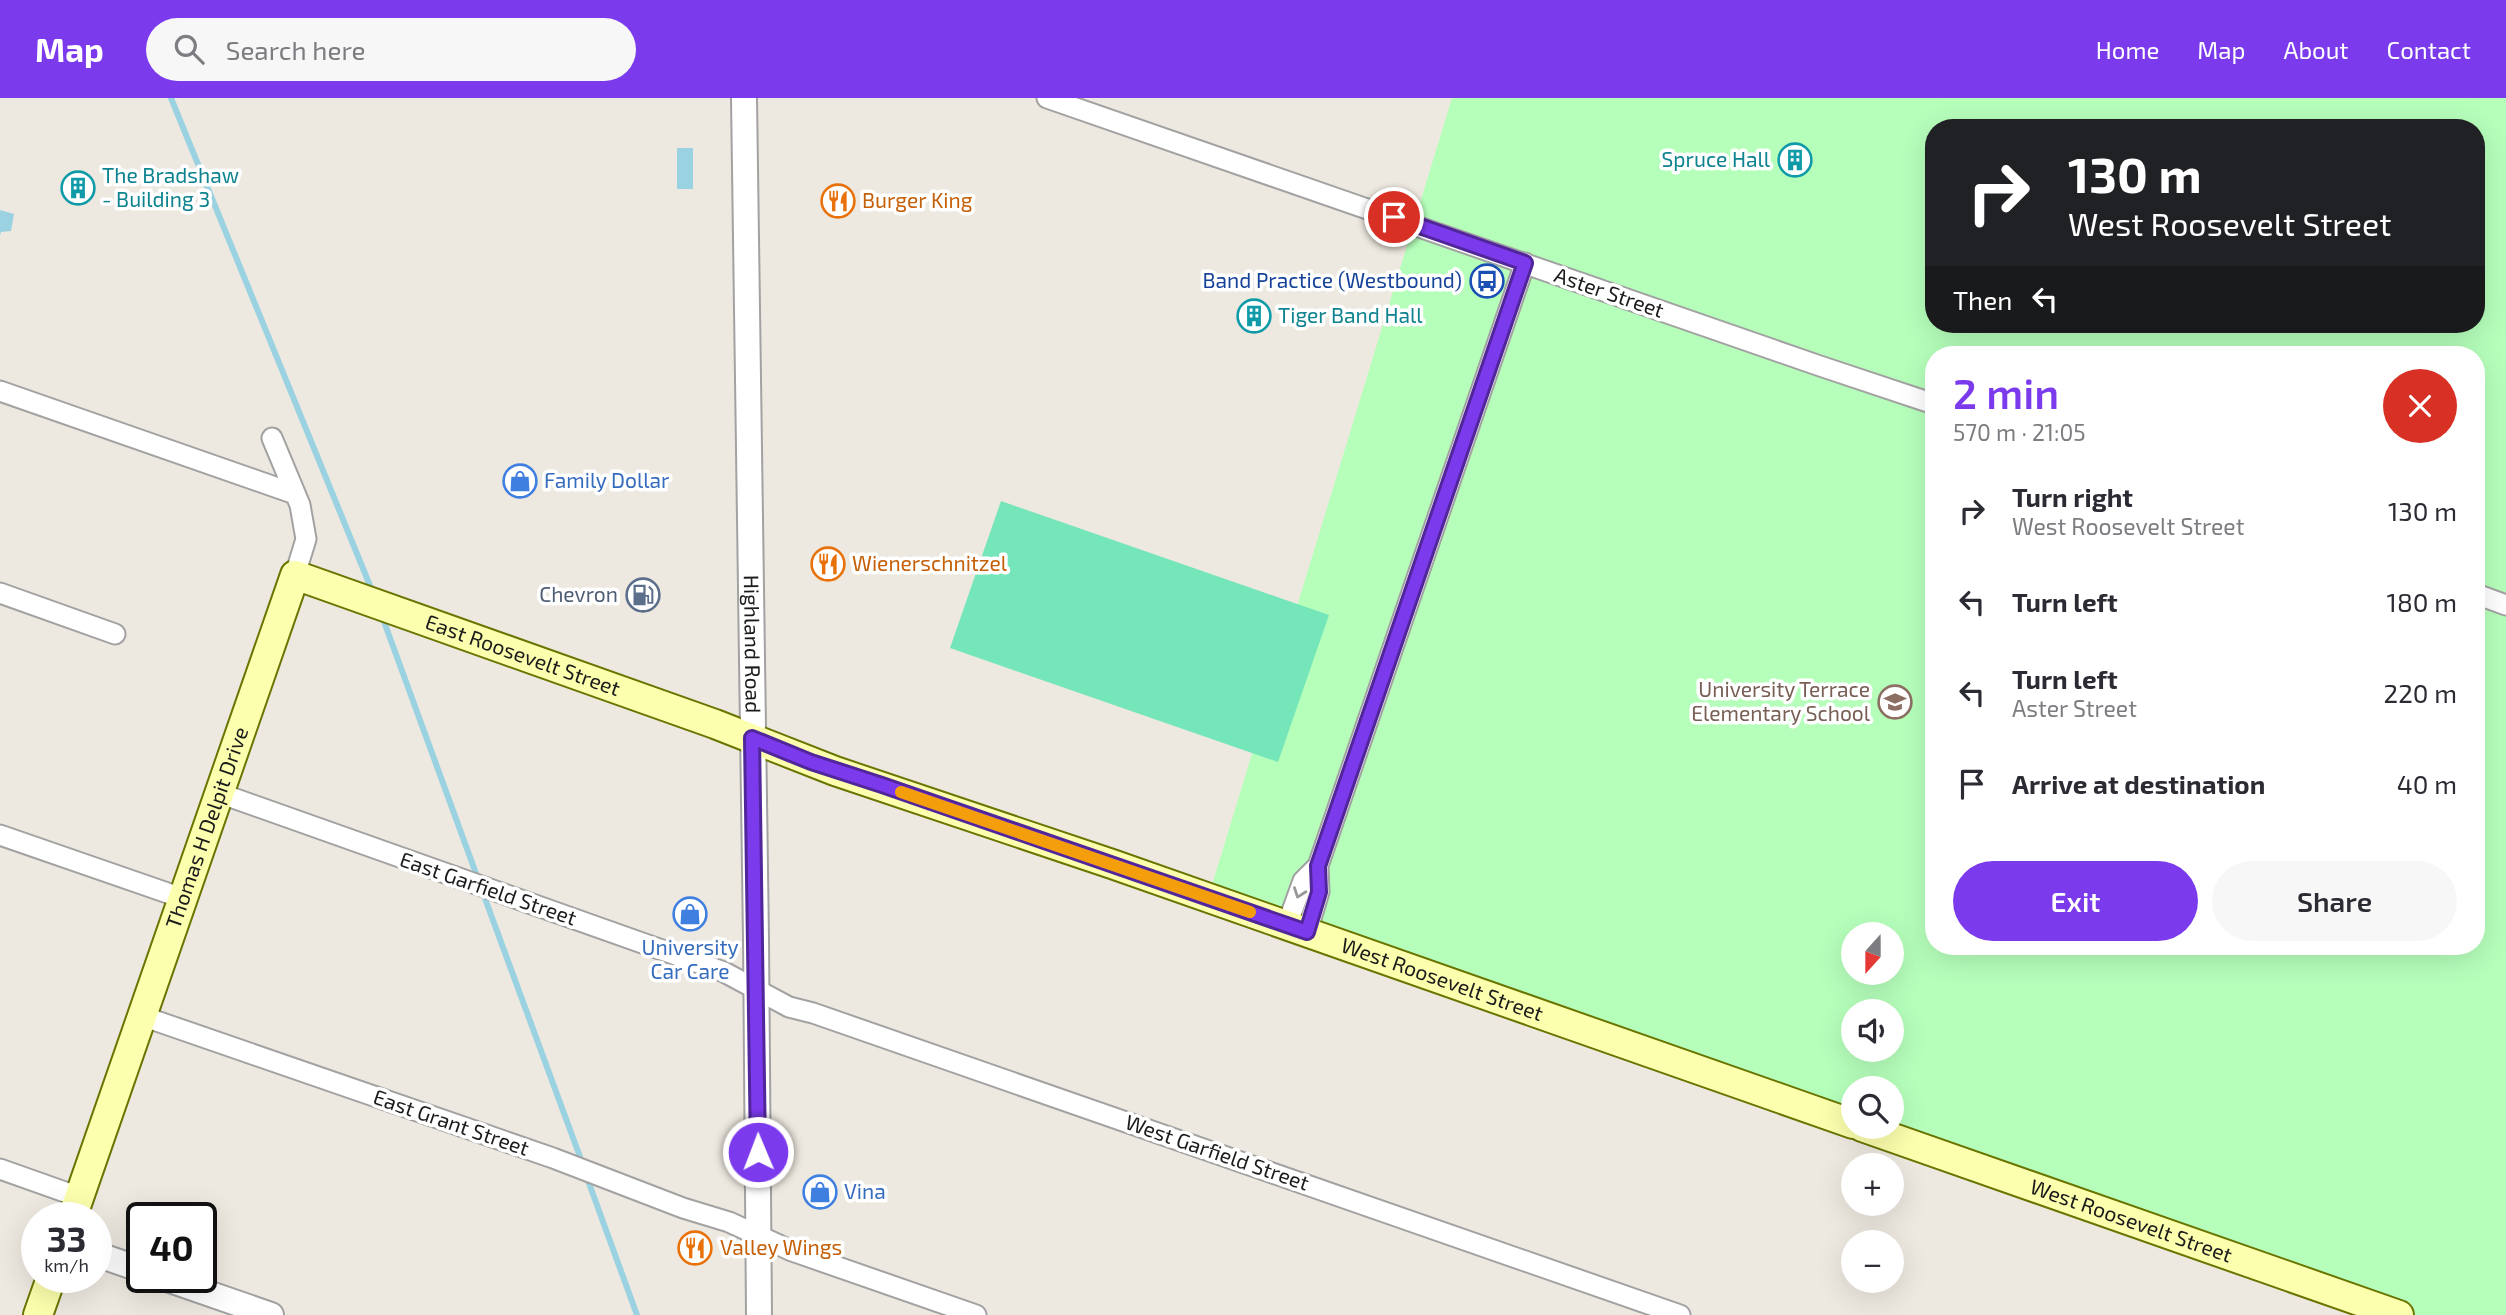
<!DOCTYPE html>
<meta charset="utf-8">
<style>
:root{--surface:#fff;--page:#f7f7f7;--text:#2b2b33;--muted:#7c7c81;--accent:#7c3aed}
body{margin:0;font-family:"Exo 2",sans-serif;background:var(--page);color:var(--text);height:100vh;display:flex;flex-direction:column;font-size:26px;white-space:nowrap}
*{box-sizing:border-box;margin:0}
p{font-size:23px;color:var(--muted)}
.icon{flex:none;width:38px;height:38px;fill:none;stroke:currentColor;stroke-width:2;stroke-linecap:round;stroke-linejoin:round}
.map{position:relative;flex:1;overflow:hidden}
.side{position:absolute;left:1925px;top:248px;width:560px;height:609px;display:flex;flex-direction:column;background:var(--surface);border-radius:28px;box-shadow:0 7px 28px #0002}
.side>*{flex:none}
.hud{position:absolute;left:1925px;top:21px;width:560px;height:214px;border-radius:28px;box-shadow:0 7px 28px #0002;background:#202124;color:#fff;overflow:hidden}
.needle{width:46px;rotate:201deg}
.fabs{position:absolute;left:1841px;top:824px;display:grid;gap:14px}
.fabs a{display:grid;place-items:center;width:63px;height:63px;border-radius:50%;background:var(--surface);box-shadow:0 7px 28px #0002;font-size:35px}
.speed{position:absolute;left:21px;top:1104px;display:flex;gap:14px;font-size:35px;font-weight:700;text-align:center}
.speed>*{display:grid;place-content:center;width:91px;height:91px;border-radius:50%;background:var(--surface);box-shadow:0 7px 28px #0002;line-height:1}
.speed small{font-size:18px;font-weight:400}
.speed .limit{border:4px solid #111;border-radius:10px;background:#fff;color:#111}
.pin{position:absolute;display:grid;place-items:center;width:60px;height:60px;color:#fff;margin:-30px;border:4px solid #fff;border-radius:50%;box-shadow:0 2px 7px #0007}
.me{position:absolute;width:77px;margin:-38px;rotate:359deg;stroke-linejoin:round;filter:drop-shadow(0 0 5px #0008)}
.turn{display:flex;align-items:center;gap:24px;height:147px;padding:0 28px;font-size:32px}
.turn .icon{width:91px;height:91px;stroke-width:2.5}
.turn b{display:block;font-size:49px;line-height:60px}
.then{display:flex;align-items:center;height:66px;padding:0 28px;background:#0003;gap:14px;font-size:26px}
.round{display:grid;place-items:center;flex:none;width:74px;height:74px;border-radius:37px;background:var(--page)}
.overview{display:flex;align-items:center;justify-content:space-between;height:119px;padding:0 28px}
h1{font-size:42px;font-weight:600;line-height:52px;color:var(--accent)}
.cta{display:flex;gap:14px;margin-top:auto;padding:14px 28px}
.cta a{flex:1;height:80px;border-radius:42px;background:var(--accent);color:#fff;font-size:28px;font-weight:600;line-height:80px;text-align:center}
.cta a+a{background:var(--page);color:var(--text)}
ul{padding:0;list-style:none}
li{display:flex;align-items:center;gap:21px;height:91px;padding:0 28px}
li div{flex:1}
li b{display:block;font-size:26px}
li em{font-style:normal}
header{display:flex;align-items:center;gap:42px;box-sizing:border-box;height:98px;padding:0 35px;background:var(--accent);color:#fff}
header strong{font-size:33px}
nav{display:flex;gap:38px;margin-inline-start:auto;font-size:24px}
.search{width:490px;height:63px;background:var(--page);display:flex;align-items:center;gap:18px;box-sizing:border-box;padding:0 24px;border-radius:38px;color:var(--muted);font-size:26px}
.map>svg:first-child{display:block}
.park{fill:#b6ffbb;fill-rule:evenodd}
.pitch{fill:#74e6b9}
.water{fill:#9bd2e1}
.lines{fill:none;stroke-linecap:round;stroke-linejoin:round}
.stream{stroke:#9bd2e1;stroke-width:6}
.minor-casing{stroke:#a2a2a2;stroke-width:23}
.tertiary-casing{stroke:#a2a2a2;stroke-width:28}
.secondary-casing{stroke:#697500;stroke-width:32}
.minor{stroke:#fff;stroke-width:19}
.tertiary{stroke:#fff;stroke-width:24}
.secondary{stroke:#fcffad;stroke-width:28}
.oneway{stroke:#989898}
.route-casing{stroke:#51269a;stroke-width:18}
.route{stroke:#7c3aed;stroke-width:12}
.slow{stroke:#f59e0b;stroke-width:12}
.labels{text-anchor:middle;stroke-width:7;stroke-linejoin:round;paint-order:stroke}
.culture-label{font-size:21px;fill:#0d838f;stroke:#fff;text-anchor:start}
.food-label{font-size:21px;fill:#c56008;stroke:#fff;text-anchor:start}
.transit-label{font-size:21px;fill:#164399;stroke:#fff;text-anchor:end}
.street-label{font-size:21px;fill:#1b1b1b;stroke:#fff}
.shop-label{font-size:21px;fill:#366cbe;stroke:#fff;text-anchor:start}
.service-label{font-size:21px;fill:#4e5e75;stroke:#fff;text-anchor:end}
.education-label{font-size:21px;fill:#785e54;stroke:#fff;text-anchor:end}
</style>
<header>
<strong>Map</strong>
<div class="search"><svg class="icon" aria-label="search" viewBox="0 0 24 24"><circle cx="10" cy="10" r="6"/><path d="M15 15l6 6"/></svg>Search here</div>
<nav><a>Home</a><a>Map</a><a>About</a><a>Contact</a></nav>
</header>
<div class="map">
<svg width="2506" height="1217" viewBox="0 0 2506 1217">
<rect width="100%" height="100%" fill="#eee9e0"/>
<!-- park -->
<path class="park" d="M1452 0H2506V1217H2393L1892 1029V990H1853V1027L1208 800ZM1934 30H2476V226H1934ZM1934 257H2476V849H1934ZM1853 836H1892V875H1853ZM1853 914H1892V952H1853Z"/>
<!-- pitch -->
<path class="pitch" d="M1001 403 1329 517 1278 664 950 550Z"/>
<!-- water -->
<path class="water" d="M677 50H693V91H677Z
M0 112 14 116 11 133 1 134 0 137Z"/>
<g class="lines">
<!-- stream -->
<path class="stream" d="M171 0 373 495
M382 518 478 781
M483 795 583 1067
M586 1077 637 1217"/>
<defs>
<path id="minor" d="M1047 0 1820 268 1934 306
M0 293 295 396
M272 340 300 407 306 441 295 477
M0 495 115 536
M2476 496 2506 507
M219 695 724 874 789 909 813 915 1680 1217
M0 737 182 800
M1287 827 1303 783 1318 768
M1307 834 1319 794 1318 768 1525 165
M142 918 553 1060 683 1110 729 1124 792 1153 976 1217
M0 1071 79 1099"/>
<g id="tertiary">
<path id="s1" d="M744 0 756 841 759 1217"/>
<path d="M96 1156 142 1172"/>
<path d="M164 1180 271 1217"/>
</g>
<g id="secondary">
<path id="s2" d="M1862 1029 2399 1217"/>
<path id="s3" d="M72 1120 295 477 715 626 835 673 1112 766 1853 1026"/>
<path d="M38 1217 51 1180"/>
</g>
</defs>
<!-- minor casing -->
<use href="#minor" class="minor-casing"/>
<!-- tertiary casing -->
<use href="#tertiary" class="tertiary-casing"/>
<!-- secondary casing -->
<use href="#secondary" class="secondary-casing"/>
<!-- minor -->
<use href="#minor" class="minor"/>
<!-- tertiary -->
<use href="#tertiary" class="tertiary"/>
<!-- secondary -->
<use href="#secondary" class="secondary"/>
</g>
<!-- one-way arrows -->
<defs><path id="oneway-chevron" d="M-2-3.5L2.5 0L-2 3.5" fill="none" stroke-width="1.6" stroke-linecap="round" stroke-linejoin="round" transform="scale(1.75)"/></defs>
<use class="oneway" href="#oneway-chevron" transform="translate(1299 795) rotate(110)"/>
<g class="lines">
<defs>
<path id="route" d="M758 1054 752 640 811 664 882 687 1307 834 1319 794 1318 768 1525 165 1394 119"/>
</defs>
<!-- route casing -->
<use href="#route" class="route-casing"/>
<!-- route -->
<use href="#route" class="route"/>
<!-- slow -->
<path class="slow" d="M901 694 1250 814"/>
</g>
<!-- icons -->
<defs>
<symbol id="building-ring" viewBox="-11 -11 22 22"><circle r="9.5" fill="#fff" stroke="#0f9aa8" stroke-width="1.5"/><path d="M-4-6H4V6H1V3H-1V6H-4ZM-2.5-4.3h1.7v1.8h-1.7ZM.8-4.3h1.7v1.8H.8ZM-2.5-1h1.7V.8h-1.7ZM.8-1h1.7V.8H.8Z" fill="#0f9aa8"/></symbol>
<symbol id="restaurant-ring" viewBox="-11 -11 22 22"><circle r="9.5" fill="#fff" stroke="#e8710a" stroke-width="1.5"/><path d="M-5-6h1v4h1v-4h1v4h1v-4h1v5L-1.5 .5V6h-2V.5L-5-1ZM5-6V6H3V1.5H1.5Q1.5-4 5-6Z" fill="#e8710a"/></symbol>
<symbol id="bus-ring" viewBox="-11 -11 22 22"><circle r="9.5" fill="#fff" stroke="#1a4fb4" stroke-width="1.5"/><path d="M-5-6H5V4H4V6H2V4H-2V6H-4V4H-5ZM-3.5-4V0h7V-4ZM-3.5 1.2v1.5H-2V1.2ZM2 1.2v1.5H3.5V1.2Z" fill="#1a4fb4"/></symbol>
<symbol id="shop-ring" viewBox="-11 -11 22 22"><circle r="9.5" fill="#fff" stroke="#3f7fe0" stroke-width="1.5"/><path d="M-5-2.5h2.3a2.7 3.5 0 0 1 5.4 0H5L5.5 6h-11ZM-1.5-2.5h3a1.5 2.3 0 0 0-3 0Z" fill="#3f7fe0"/></symbol>
<symbol id="fuel-ring" viewBox="-11 -11 22 22"><circle r="9.5" fill="#fff" stroke="#5c6f8a" stroke-width="1.5"/><path d="M-5.5-6h7V0h2V4h1.3V-2.5L3-4.5l.8-.8L6-3V5H2.5V1h-1V6h-7ZM-4.2-4.7v3.2H.2V-4.7Z" fill="#5c6f8a"/></symbol>
<symbol id="school-ring" viewBox="-11 -11 22 22"><circle r="9.5" fill="#fff" stroke="#8d6e63" stroke-width="1.5"/><path d="M0-5L7-2L0 1L-7-2ZM-4 1L0 2.5L4 1V4Q0 6-4 4Z" fill="#8d6e63"/></symbol>
</defs>
<g fill-rule="evenodd">
<use href="#building-ring" x="1776" y="43" width="38" height="38"/>
<use href="#building-ring" x="59" y="71" width="38" height="38"/>
<use href="#restaurant-ring" x="819" y="84" width="38" height="38"/>
<use href="#bus-ring" x="1468" y="164" width="38" height="38"/>
<use href="#building-ring" x="1235" y="199" width="38" height="38"/>
<use href="#shop-ring" x="501" y="364" width="38" height="38"/>
<use href="#restaurant-ring" x="809" y="447" width="38" height="38"/>
<use href="#fuel-ring" x="624" y="478" width="38" height="38"/>
<use href="#school-ring" x="1876" y="585" width="38" height="38"/>
<use href="#shop-ring" x="671" y="797" width="38" height="38"/>
<use href="#shop-ring" x="801" y="1075" width="38" height="38"/>
<use href="#restaurant-ring" x="676" y="1131" width="38" height="38"/>
</g>
<g class="labels">
<!-- culture labels -->
<g class="culture-label">
<text x="1770" y="69" text-anchor="end">Spruce Hall</text>
<text x="102" y="85">The Bradshaw<tspan x="102" dy="24">- Building 3</tspan></text>
<text x="1278" y="225">Tiger Band Hall</text>
</g>
<!-- food labels -->
<g class="food-label">
<text x="862" y="110">Burger King</text>
<text x="852" y="473">Wienerschnitzel</text>
<text x="720" y="1157">Valley Wings</text>
</g>
<!-- transit labels -->
<g class="transit-label">
<text x="1462" y="190">Band Practice (Westbound)</text>
</g>
<!-- street labels -->
<g class="street-label">
<text transform="translate(1609 195) rotate(19)" y="7">Aster Street</text>
<text dy="7" stroke="none"><textPath href="#s1" startOffset="546">Highland Road</textPath></text>
<text dy="7" stroke="none"><textPath href="#s3" startOffset="922">East Roosevelt Street</textPath></text>
<text dy="7" stroke="none"><textPath href="#s3" startOffset="413">Thomas H Delpit Drive</textPath></text>
<text transform="translate(488 791) rotate(19)" y="7">East Garfield Street</text>
<text dy="7" stroke="none"><textPath href="#s3" startOffset="1897">West Roosevelt Street</textPath></text>
<text transform="translate(451 1025) rotate(19)" y="7">East Grant Street</text>
<text transform="translate(1217 1055) rotate(19)" y="7">West Garfield Street</text>
<text dy="7" stroke="none"><textPath href="#s2" startOffset="285">West Roosevelt Street</textPath></text>
</g>
<!-- shop labels -->
<g class="shop-label">
<text x="544" y="390">Family Dollar</text>
<text x="690" y="857" text-anchor="middle">University<tspan x="690" dy="24">Car Care</tspan></text>
<text x="844" y="1101">Vina</text>
</g>
<!-- service labels -->
<g class="service-label">
<text x="618" y="504">Chevron</text>
</g>
<!-- education labels -->
<g class="education-label">
<text x="1870" y="599">University Terrace<tspan x="1870" dy="24">Elementary School</tspan></text>
</g>
</g>
</svg>
<div class="fabs">
<a><svg class="needle" viewBox="-14 -14 28 28"><path d="M0-13l5 13h-10z" fill="#e53935"/><path d="M0 13l5-13h-10z" fill="#7c7c81"/></svg></a>
<a><svg class="icon" aria-label="sound" viewBox="0 0 24 24"><path d="M4 9h4l5-4v14l-5-4H4zM17 9q2 3 0 6"/></svg></a>
<a><svg class="icon" aria-label="search" viewBox="0 0 24 24"><circle cx="10" cy="10" r="6"/><path d="M15 15l6 6"/></svg></a>
<a>+</a>
<a>−</a>
</div>
<div class="speed"><div>33<small>km/h</small></div><div class="limit">40</div></div>
<div class="pin" style="left:1394px;top:119px;background:#d93025"><svg class="icon" aria-label="arrive" viewBox="0 0 24 24"><path d="M6 21V4h12l-3 4 3 4H6"/></svg></div>
<svg class="me" style="left:758px;top:1054px" viewBox="-20 -20 40 40"><circle r="17" fill="#7c3aed" stroke="#fff" stroke-width="3"/><path d="M0-11L8 9 0 5-8 9z" fill="#fff"/></svg>
<div class="hud">
<div class="turn"><svg class="icon" aria-label="right" viewBox="0 0 24 24"><path d="M7 20v-9h11M14 6l5 5-5 5"/></svg><div><b>130 m</b>West Roosevelt Street</div></div>
<div class="then">Then<svg class="icon" aria-label="left" viewBox="0 0 24 24"><path d="M17 20v-9H6M10 6l-5 5 5 5"/></svg></div>
</div>
<section class="side">
<div class="overview"><div><h1>2 min</h1><p>570 m · 21:05</p></div><a class="round" style="background:#d93025;color:#fff"><svg class="icon" aria-label="close" viewBox="0 0 24 24"><path d="M6 6l12 12M18 6L6 18"/></svg></a></div>
<ul>
<li><svg class="icon" aria-label="right" viewBox="0 0 24 24"><path d="M7 20v-9h11M14 6l5 5-5 5"/></svg><div><b>Turn right</b><p>West Roosevelt Street</p></div><em>130 m</em></li>
<li><svg class="icon" aria-label="left" viewBox="0 0 24 24"><path d="M17 20v-9H6M10 6l-5 5 5 5"/></svg><div><b>Turn left</b></div><em>180 m</em></li>
<li><svg class="icon" aria-label="left" viewBox="0 0 24 24"><path d="M17 20v-9H6M10 6l-5 5 5 5"/></svg><div><b>Turn left</b><p>Aster Street</p></div><em>220 m</em></li>
<li><svg class="icon" aria-label="arrive" viewBox="0 0 24 24"><path d="M6 21V4h12l-3 4 3 4H6"/></svg><div><b>Arrive at destination</b></div><em>40 m</em></li>
</ul>
<div class="cta"><a>Exit</a><a>Share</a></div>
</section>
</div>
